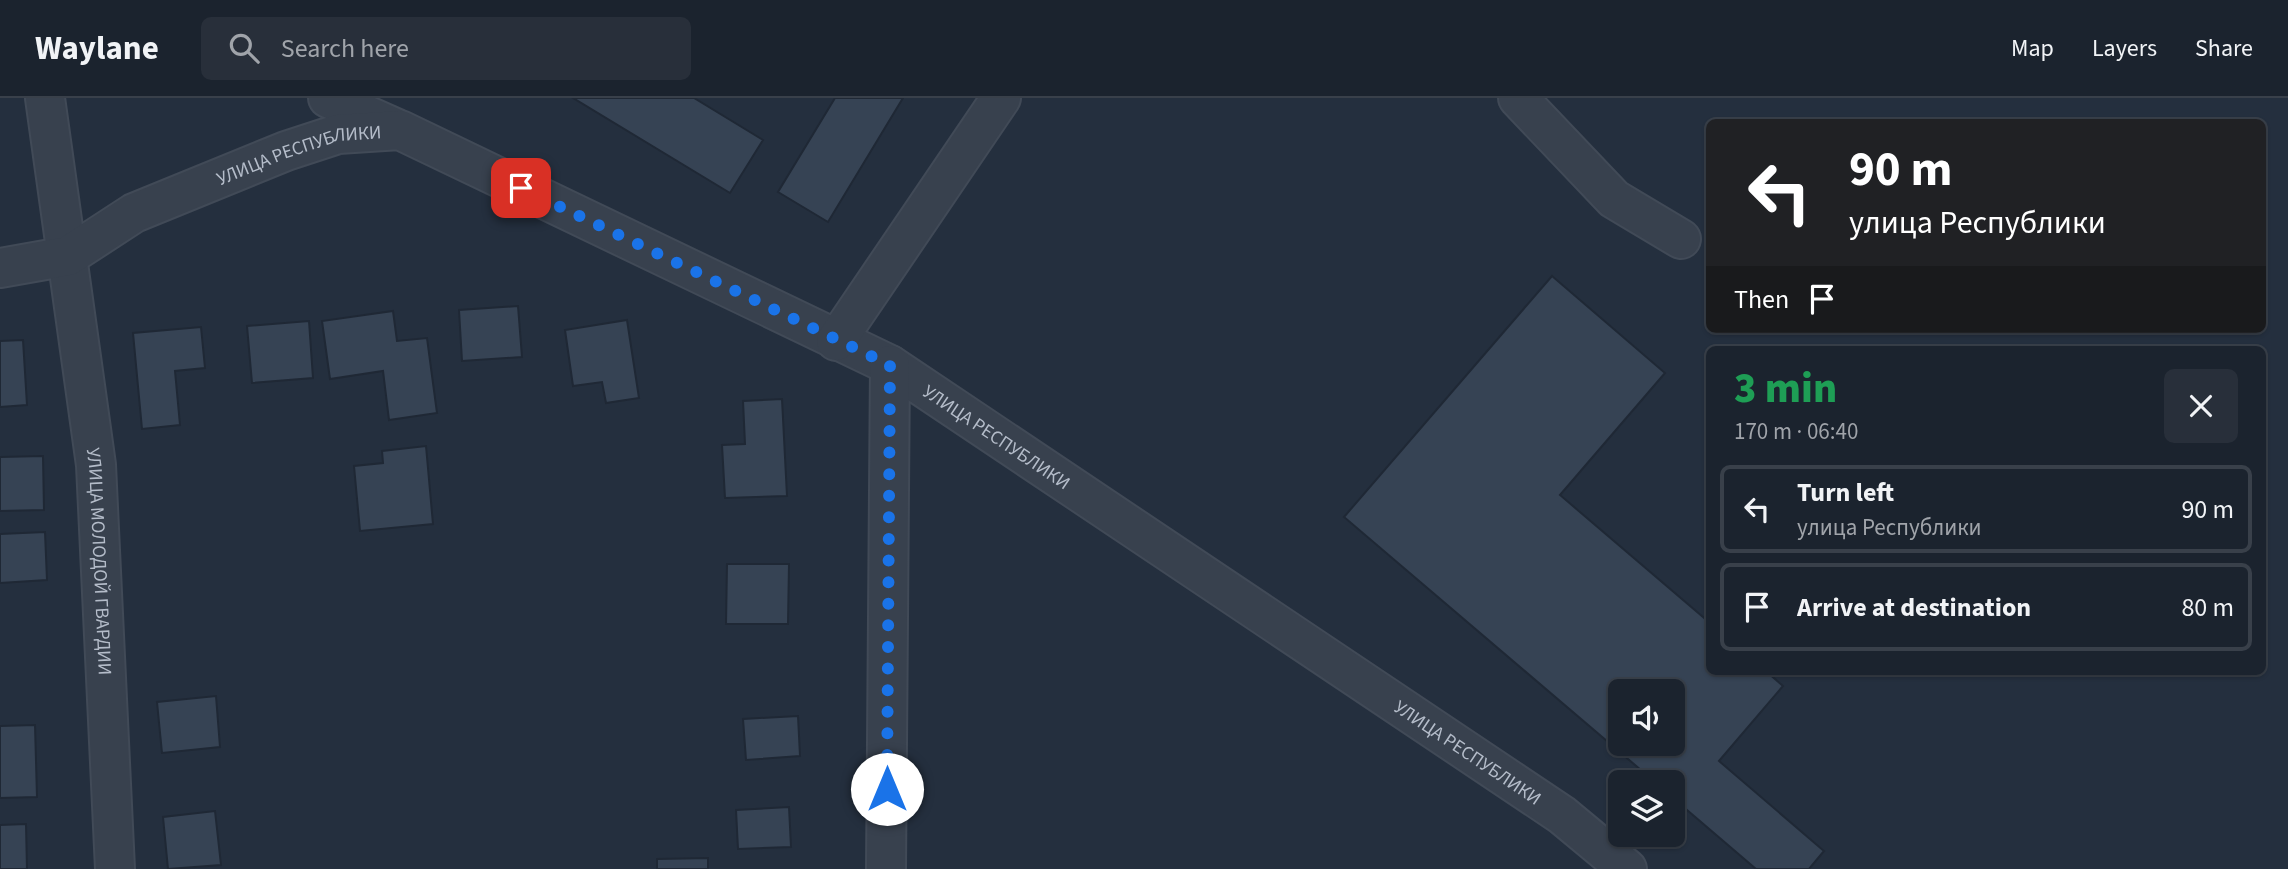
<!DOCTYPE html>
<meta charset="utf-8">
<style>
:root{--surface:#1b232e;--page:#282f3a;--text:#f1f3f6;--muted:#a0a4aa;--line:#39404a}
body{margin:0;font-family:"Source Sans 3",sans-serif;background:var(--page);color:var(--text);height:100vh;display:flex;flex-direction:column;font-size:26px;white-space:nowrap}
*{box-sizing:border-box;margin:0}
p{font-size:23px;color:var(--muted)}
.icon{flex:none;width:38px;height:38px;fill:none;stroke:currentColor;stroke-width:2;stroke-linecap:round;stroke-linejoin:round}
.map{position:relative;flex:1;overflow:hidden}
.drawer{position:absolute;left:1706px;top:248px;width:560px;height:329px;display:flex;flex-direction:column;background:var(--surface);border-radius:10px;box-shadow:0 2px 5px #0004,0 0 0 2px var(--line)}
.drawer>*{flex:none}
.guide{position:absolute;left:1706px;top:21px;width:560px;height:214px;border-radius:10px;box-shadow:0 2px 5px #0004,0 0 0 2px var(--line);background:#202124;color:#fff;overflow:hidden}
.fabs{position:absolute;left:1608px;top:581px;display:grid;gap:14px}
.fabs a{display:grid;place-items:center;width:77px;height:77px;border-radius:10px;background:var(--surface);box-shadow:0 2px 5px #0004,0 0 0 2px var(--line);font-size:35px}
.pin{position:absolute;display:grid;place-items:center;width:60px;height:60px;color:#fff;margin:-30px;border-radius:14px;box-shadow:0 4px 10px #0006}
.me{position:absolute;width:77px;margin:-38px;rotate:0deg;stroke-linejoin:round;filter:drop-shadow(0 0 5px #0008)}
.turn{display:flex;align-items:center;gap:24px;height:147px;padding:0 28px;font-size:32px}
.turn .icon{width:91px;height:91px;stroke-width:2.5}
.turn b{display:block;font-size:49px;line-height:60px}
.then{display:flex;align-items:center;height:66px;padding:0 28px;background:#0003;gap:14px;font-size:26px}
.round{display:grid;place-items:center;flex:none;width:74px;height:74px;border-radius:10px;background:var(--page)}
.head{display:flex;align-items:center;justify-content:space-between;height:119px;padding:0 28px}
h1{font-size:42px;font-weight:800;line-height:52px;color:#1e9e55}
ul{padding:0;list-style:none}
li{display:flex;align-items:center;gap:21px;height:88px;margin:0 14px 10px;padding:0 14px;border:4px solid var(--line);border-radius:10px}
li div{flex:1}
li b{display:block;font-size:26px}
li em{font-style:normal}
header{display:flex;align-items:center;gap:42px;box-sizing:border-box;height:98px;padding:0 35px;background:var(--surface);border-bottom:2px solid var(--line)}
header strong{font-size:33px}
nav{display:flex;gap:38px;margin-inline-start:auto;font-size:24px}
.search{width:490px;height:63px;background:var(--page);display:flex;align-items:center;gap:18px;box-sizing:border-box;padding:0 24px;border-radius:10px;color:var(--muted);font-size:26px}
.map>svg:first-child{display:block}
.building{fill:#364354;stroke:#1f2835;stroke-width:2;fill-rule:evenodd}
.lines{fill:none;stroke-linecap:round;stroke-linejoin:round}
.minor-casing{stroke:#414a57;stroke-width:42}
.minor{stroke:#38414e;stroke-width:38}
.route{stroke:#1a73e8;stroke-width:12;stroke-dasharray:0 21.6}
.labels{text-anchor:middle;stroke-width:7;stroke-linejoin:round;paint-order:stroke}
.street-label{font-size:19px;fill:#b4bcc9;stroke:#1d2633}
</style>
<header>
<strong>Waylane</strong>
<div class="search"><svg class="icon" aria-label="search" viewBox="0 0 24 24"><circle cx="10" cy="10" r="6"/><path d="M15 15l6 6"/></svg>Search here</div>
<nav><a>Map</a><a>Layers</a><a>Share</a></nav>
</header>
<div class="map">
<svg width="2288" height="771" viewBox="0 0 2288 771">
<rect width="100%" height="100%" fill="#242f3e"/>
<!-- building -->
<path class="building" d="M573 0H694L763 42 730 95Z
M835 0H903L828 124 778 94Z
M1552 178 1665 275 1560 397 1710 525V574H1767L1783 588 1719 663 1824 753 1809 771H1756L1673 700V684H1655L1344 419ZM1620 593H1673V646H1620Z
M518 208 522 259 462 263 459 212Z
M393 213 397 243 427 240 437 315 389 322 383 273 330 281 322 223Z
M627 222 639 300 606 305 602 284 573 288 565 232Z
M309 223 313 280 252 285 247 228Z
M201 229 205 270 175 273 180 327 142 331 133 235Z
M23 242 27 307 0 309V243Z
M782 301 787 398 725 400 722 347 745 346 743 303Z
M426 348 433 426 360 433 354 368 383 365 382 353Z
M43 358 44 412 0 413V359Z
M45 434 47 482 0 485V436Z
M727 466H789L788 526H726Z
M216 598 220 649 162 655 157 604Z
M798 618 800 658 746 662 743 621Z
M35 627 37 699 0 700V628Z
M789 709 791 749 738 751 736 712Z
M215 713 221 767 168 771 163 719Z
M26 726 27 771H0V727Z
M708 760V771H657V761Z"/>
<g class="lines">
<defs>
<g id="minor">
<path id="s1" d="M45 0 96 367 115 771"/>
<path d="M328 0 395 30"/>
<path d="M1518 0 1614 101 1681 141"/>
<path id="s2" d="M0 170 68 158 134 115 286 53 338 36 400 32 890 267 1562 717 1627 771"/>
<path d="M836 243 1001 0"/>
<path d="M886 771 890 267"/>
</g>
</defs>
<!-- minor casing -->
<use href="#minor" class="minor-casing"/>
<!-- minor -->
<use href="#minor" class="minor"/>
</g>
<g class="lines">
<!-- route -->
<path class="route" d="M521 90 890 267 887 691"/>
</g>
<g class="labels">
<!-- street labels -->
<g class="street-label">
<text dy="7" stroke="none"><textPath href="#s2" startOffset="324">УЛИЦА РЕСПУБЛИКИ</textPath></text>
<text dy="7" stroke="none"><textPath href="#s2" startOffset="1101">УЛИЦА РЕСПУБЛИКИ</textPath></text>
<text dy="7" stroke="none"><textPath href="#s1" startOffset="467">УЛИЦА МОЛОДОЙ ГВАРДИИ</textPath></text>
<text dy="7" stroke="none"><textPath href="#s2" startOffset="1668">УЛИЦА РЕСПУБЛИКИ</textPath></text>
</g>
</g>
</svg>
<div class="fabs">
<a><svg class="icon" aria-label="sound" viewBox="0 0 24 24"><path d="M4 9h4l5-4v14l-5-4H4zM17 9q2 3 0 6"/></svg></a>
<a><svg class="icon" aria-label="layers" viewBox="0 0 24 24"><path d="M12 4l9 5-9 5-9-5zM3 14l9 5 9-5"/></svg></a>
</div>
<div class="pin" style="left:521px;top:90px;background:#d93025"><svg class="icon" aria-label="arrive" viewBox="0 0 24 24"><path d="M6 21V4h12l-3 4 3 4H6"/></svg></div>
<svg class="me" style="left:887px;top:691px" viewBox="-20 -20 40 40"><circle r="19" fill="#fff"/><path d="M0-13L10 11 0 6-10 11z" fill="#1a73e8"/></svg>
<div class="guide">
<div class="turn"><svg class="icon" aria-label="left" viewBox="0 0 24 24"><path d="M17 20v-9H6M10 6l-5 5 5 5"/></svg><div><b>90 m</b>улица Республики</div></div>
<div class="then">Then<svg class="icon" aria-label="arrive" viewBox="0 0 24 24"><path d="M6 21V4h12l-3 4 3 4H6"/></svg></div>
</div>
<section class="drawer">
<div class="head"><div><h1>3 min</h1><p>170 m · 06:40</p></div><a class="round"><svg class="icon" aria-label="close" viewBox="0 0 24 24"><path d="M6 6l12 12M18 6L6 18"/></svg></a></div>
<ul>
<li><svg class="icon" aria-label="left" viewBox="0 0 24 24"><path d="M17 20v-9H6M10 6l-5 5 5 5"/></svg><div><b>Turn left</b><p>улица Республики</p></div><em>90 m</em></li>
<li><svg class="icon" aria-label="arrive" viewBox="0 0 24 24"><path d="M6 21V4h12l-3 4 3 4H6"/></svg><div><b>Arrive at destination</b></div><em>80 m</em></li>
</ul>
</section>
</div>
